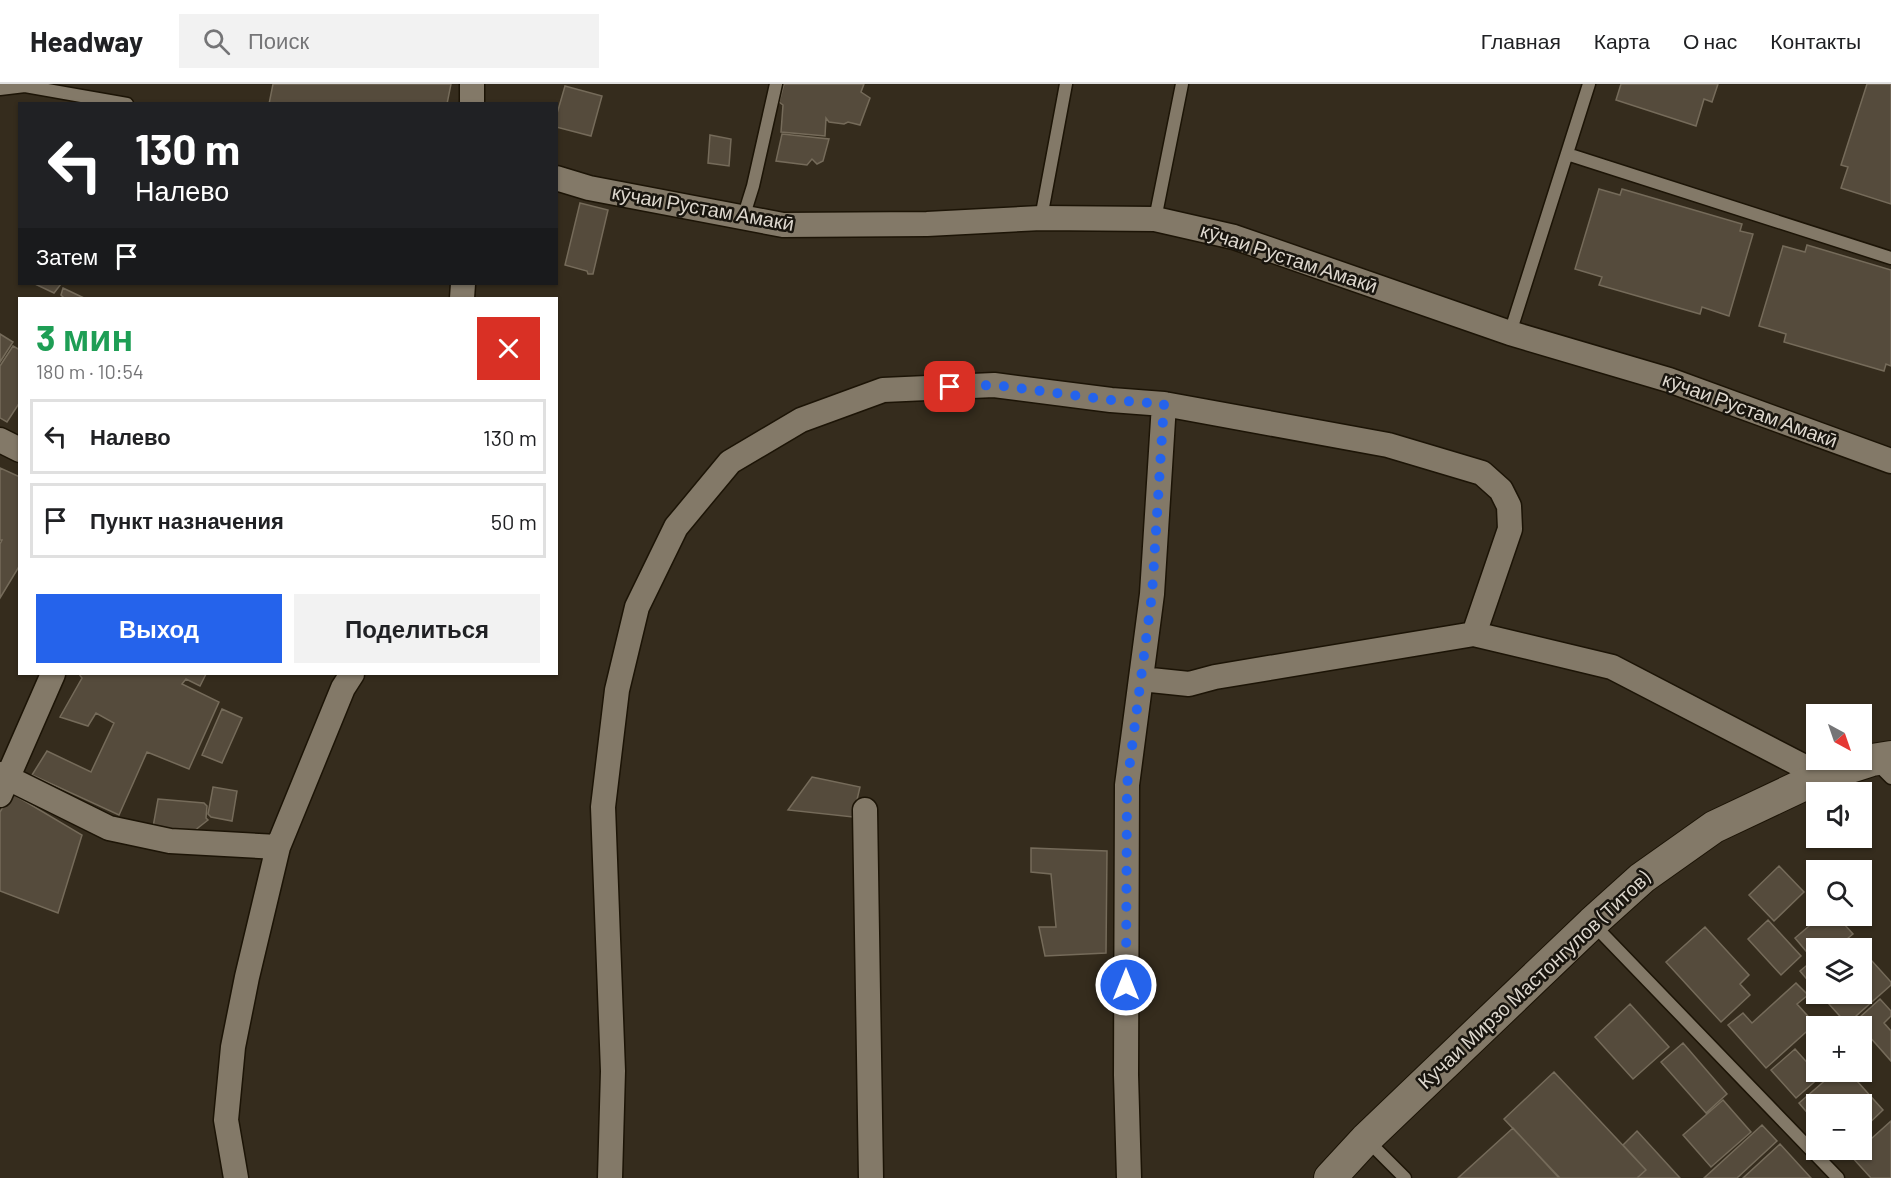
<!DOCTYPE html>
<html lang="ru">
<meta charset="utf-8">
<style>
:root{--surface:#fff;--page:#f2f2f2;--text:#202124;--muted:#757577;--line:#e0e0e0;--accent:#2563eb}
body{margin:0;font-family:Barlow,sans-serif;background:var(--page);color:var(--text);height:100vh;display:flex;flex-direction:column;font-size:22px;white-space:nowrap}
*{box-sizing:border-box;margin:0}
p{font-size:20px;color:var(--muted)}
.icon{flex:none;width:33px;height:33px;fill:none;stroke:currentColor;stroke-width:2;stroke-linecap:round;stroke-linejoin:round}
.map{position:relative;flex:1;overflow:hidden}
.side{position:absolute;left:18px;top:213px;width:540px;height:378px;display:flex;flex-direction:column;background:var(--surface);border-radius:0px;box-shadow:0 2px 4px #0004}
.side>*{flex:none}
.banner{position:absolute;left:18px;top:18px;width:540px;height:183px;border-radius:0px;box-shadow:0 2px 4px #0004;background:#202124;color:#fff;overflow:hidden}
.needle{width:39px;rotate:140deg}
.buttons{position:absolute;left:1806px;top:620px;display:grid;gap:12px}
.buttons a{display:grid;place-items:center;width:66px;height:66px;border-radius:0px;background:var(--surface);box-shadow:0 2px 4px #0004;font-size:30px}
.pin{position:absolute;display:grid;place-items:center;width:51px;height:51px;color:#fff;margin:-26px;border-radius:12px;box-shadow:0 3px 9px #0006}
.me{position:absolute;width:66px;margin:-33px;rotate:0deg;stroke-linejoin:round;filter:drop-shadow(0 0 4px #0008)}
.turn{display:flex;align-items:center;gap:21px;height:126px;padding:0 18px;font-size:27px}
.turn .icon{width:78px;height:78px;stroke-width:2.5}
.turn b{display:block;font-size:42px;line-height:51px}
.then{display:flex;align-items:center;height:57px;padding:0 18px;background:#0003;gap:12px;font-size:22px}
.round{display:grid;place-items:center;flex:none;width:63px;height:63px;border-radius:0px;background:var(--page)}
.summary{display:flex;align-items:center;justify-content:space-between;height:102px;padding:0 18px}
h1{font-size:36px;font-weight:700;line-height:45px;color:#1e9e55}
.cta{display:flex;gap:12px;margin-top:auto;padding:12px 18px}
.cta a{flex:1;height:69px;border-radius:0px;background:var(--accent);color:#fff;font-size:24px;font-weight:700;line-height:69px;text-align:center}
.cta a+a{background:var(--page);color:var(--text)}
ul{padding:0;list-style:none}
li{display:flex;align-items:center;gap:18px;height:75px;margin:0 12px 9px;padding:0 6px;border:3px solid var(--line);border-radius:0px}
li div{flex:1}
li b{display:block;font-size:22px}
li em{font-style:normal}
header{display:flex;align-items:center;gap:36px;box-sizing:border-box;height:84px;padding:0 30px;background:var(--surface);border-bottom:2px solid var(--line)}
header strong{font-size:28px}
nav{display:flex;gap:33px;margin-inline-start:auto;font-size:21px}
.search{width:420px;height:54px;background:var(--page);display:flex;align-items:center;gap:15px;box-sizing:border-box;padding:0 21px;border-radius:0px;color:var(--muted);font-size:22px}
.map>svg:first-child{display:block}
.building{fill:#554b3c;stroke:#756b5a;stroke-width:1.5}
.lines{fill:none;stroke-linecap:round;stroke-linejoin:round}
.service-casing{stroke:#1c1406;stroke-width:15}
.minor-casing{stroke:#1c1406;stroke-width:27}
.tertiary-casing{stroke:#1c1406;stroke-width:34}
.service{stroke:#837968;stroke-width:12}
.minor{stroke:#837968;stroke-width:24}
.tertiary{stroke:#837968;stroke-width:32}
.route{stroke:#2563eb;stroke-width:10;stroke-dasharray:0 18}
.labels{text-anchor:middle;stroke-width:5;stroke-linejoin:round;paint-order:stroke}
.street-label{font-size:20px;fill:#ddd7ce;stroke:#19150e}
</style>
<header>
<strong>Headway</strong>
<div class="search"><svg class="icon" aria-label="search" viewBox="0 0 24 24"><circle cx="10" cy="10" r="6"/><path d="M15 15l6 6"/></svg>Поиск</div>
<nav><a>Главная</a><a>Карта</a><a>О нас</a><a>Контакты</a></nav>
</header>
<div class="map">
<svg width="1891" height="1094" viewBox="0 0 1891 1094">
<rect width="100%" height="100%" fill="#352c1d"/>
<!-- building -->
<path class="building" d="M273 0H451L447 20H269Z
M784 0H864L861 8 870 14 860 41 848 38 844 40 829 38 826 34 825 52 781 48 783 21 779 18Z
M1621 0H1718L1712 18 1704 15 1696 42 1616 16Z
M1867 0H1891V120L1841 104 1848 83 1841 81Z
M565 2 602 12 591 52 556 43V33Z
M782 50 829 55 823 77 817 80 812 75 807 81 776 77Z
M710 51 731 55 729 82 708 79Z
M1599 105 1620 111 1622 105 1742 140 1740 147 1753 150 1729 232 1702 223 1700 230 1599 201 1602 193 1575 185Z
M580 119 608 126 593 190H588L587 187 565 181Z
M1807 161 1891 186V282L1886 280 1884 287 1784 258 1786 250 1759 242 1783 162 1805 168Z
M35 200H61L54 209Z
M63 204 84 214H64L61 211Z
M0 250 13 258 0 278Z
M13 262 20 266V318L7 338 0 334V282Z
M0 384 20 393V481L0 514V460L2 456H0Z
M79 590H206L200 602 186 595 182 600 219 618 189 685 147 668 119 731 32 691 47 667 91 688 114 639 96 629 88 642 60 633 82 594Z
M222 625 242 634 222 679 202 671Z
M812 693 860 703 853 733 788 726Z
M213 703 237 707 232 737 211 733 208 730Z
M11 709 82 751 58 829 0 807V728Z
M158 715 204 719 207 722 206 734 208 736 194 747 153 743Z
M1031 764 1107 767 1106 869 1045 872 1039 843H1056L1051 790 1031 788Z
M1779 782 1804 808 1774 837 1749 811Z
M1822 831H1836L1853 850 1836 864H1816V879L1795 854Z
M1768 836 1801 872 1781 891 1748 855Z
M1705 843 1749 891 1740 900 1750 911 1721 938 1666 878Z
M1862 866 1891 898V901L1847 940 1819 909H1862Z
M1812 877 1816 882V906L1800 887Z
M1796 899 1808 911 1797 920 1815 940 1766 984 1728 941 1743 929 1752 939Z
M1880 915 1891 927V932L1884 939 1891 947V977L1868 951 1862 957V942H1850Z
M1630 920 1669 963 1633 995 1595 953Z
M1683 959 1727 1010 1706 1029 1661 978Z
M1795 965 1820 993 1796 1014 1771 986Z
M1836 987H1848L1883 1026 1862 1046V1020H1816V1039L1799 1019Z
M1554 988 1646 1086 1637 1094H1560L1504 1035Z
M1723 1016 1751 1048 1711 1083 1683 1051Z
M1891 1037V1094H1871L1851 1072 1859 1065H1862V1063Z
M1762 1041 1777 1057 1737 1094H1704Z
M1513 1044 1559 1094H1458Z
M1637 1047 1680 1094H1637L1646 1086 1623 1061Z
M1780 1060 1811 1094H1743Z"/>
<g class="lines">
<defs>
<path id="service" d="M0 5 25 2 127 20
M1567 70 1891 174
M743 134 753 102 776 0
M1041 134 1066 0
M1155 135 1182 0
M1510 249 1589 0
M1875 678 1891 694
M1593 840 1838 1094
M1366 1055 1405 1094"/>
<path id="minor" d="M472 20V0
M556 94 589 104 783 141 927 140 1041 134 1155 135 1234 153 1510 249 1669 296 1891 377
M462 214 463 200
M0 356 20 366
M1141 595 1189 600 1215 593 1474 550
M0 690 109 744 170 757 278 763 343 604 352 590
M0 711 53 590
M865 726 871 1094
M236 1094 226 1036 233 963 247 893 278 763
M610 1094 613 987 603 723 617 606 637 523 676 443 730 378 801 336 883 306 994 301 1111 316 1164 320 1388 361 1482 389 1501 406 1509 422 1510 445 1474 550 1612 583 1822 692
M1129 1094 1126 991 1127 701 1152 510 1164 320"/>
<path id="tertiary" d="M1330 1094 1366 1055 1592 839 1642 794 1714 743 1822 692 1872 676 1891 673"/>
</defs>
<!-- service casing -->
<use href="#service" class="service-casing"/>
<!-- minor casing -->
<use href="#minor" class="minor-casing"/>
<!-- tertiary casing -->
<use href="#tertiary" class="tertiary-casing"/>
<!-- service -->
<use href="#service" class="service"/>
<!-- minor -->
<use href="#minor" class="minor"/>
<!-- tertiary -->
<use href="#tertiary" class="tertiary"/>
</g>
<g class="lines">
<!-- route -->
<path class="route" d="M950 303 994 301 1111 316 1164 320 1152 510 1127 701 1126 901"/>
</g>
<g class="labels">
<!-- street labels -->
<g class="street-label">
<text transform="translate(703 124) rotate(10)" y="7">кӯчаи Рустам Амакӣ</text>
<text transform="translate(1289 174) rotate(18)" y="7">кӯчаи Рустам Амакӣ</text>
<text transform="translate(1750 326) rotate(20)" y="7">кӯчаи Рустам Амакӣ</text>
<text transform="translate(1534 896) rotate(-43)" y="7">Кучаи Мирзо Мастонгулов (Титов)</text>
</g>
</g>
</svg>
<div class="buttons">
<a><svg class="needle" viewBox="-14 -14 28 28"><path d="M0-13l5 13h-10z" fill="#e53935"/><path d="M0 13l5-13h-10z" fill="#757577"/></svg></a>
<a><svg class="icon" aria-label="sound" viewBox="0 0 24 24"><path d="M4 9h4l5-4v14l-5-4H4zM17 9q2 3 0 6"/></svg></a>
<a><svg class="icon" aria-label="search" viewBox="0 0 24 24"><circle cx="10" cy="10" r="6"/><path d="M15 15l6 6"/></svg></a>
<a><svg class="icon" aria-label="layers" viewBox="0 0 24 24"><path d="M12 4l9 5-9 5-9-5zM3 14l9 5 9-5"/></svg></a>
<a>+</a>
<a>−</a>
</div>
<div class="pin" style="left:950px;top:303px;background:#d93025"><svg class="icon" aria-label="arrive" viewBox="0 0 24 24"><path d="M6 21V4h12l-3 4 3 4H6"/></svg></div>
<svg class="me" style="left:1126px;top:901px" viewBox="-20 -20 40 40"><circle r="17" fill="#2563eb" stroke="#fff" stroke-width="3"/><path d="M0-11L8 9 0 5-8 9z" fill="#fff"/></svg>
<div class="banner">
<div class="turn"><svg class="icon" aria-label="left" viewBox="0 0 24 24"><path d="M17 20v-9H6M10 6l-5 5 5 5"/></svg><div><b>130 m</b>Налево</div></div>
<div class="then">Затем<svg class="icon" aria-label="arrive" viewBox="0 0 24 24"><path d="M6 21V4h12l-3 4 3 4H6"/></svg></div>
</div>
<section class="side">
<div class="summary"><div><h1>3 мин</h1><p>180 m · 10:54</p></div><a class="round" style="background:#d93025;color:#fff"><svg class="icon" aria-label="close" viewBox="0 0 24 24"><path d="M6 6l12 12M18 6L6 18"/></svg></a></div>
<ul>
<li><svg class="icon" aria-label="left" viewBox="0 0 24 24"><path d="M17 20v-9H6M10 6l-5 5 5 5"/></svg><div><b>Налево</b></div><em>130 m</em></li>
<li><svg class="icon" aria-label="arrive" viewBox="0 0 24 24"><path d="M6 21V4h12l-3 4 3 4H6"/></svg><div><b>Пункт назначения</b></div><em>50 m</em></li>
</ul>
<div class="cta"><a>Выход</a><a>Поделиться</a></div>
</section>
</div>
